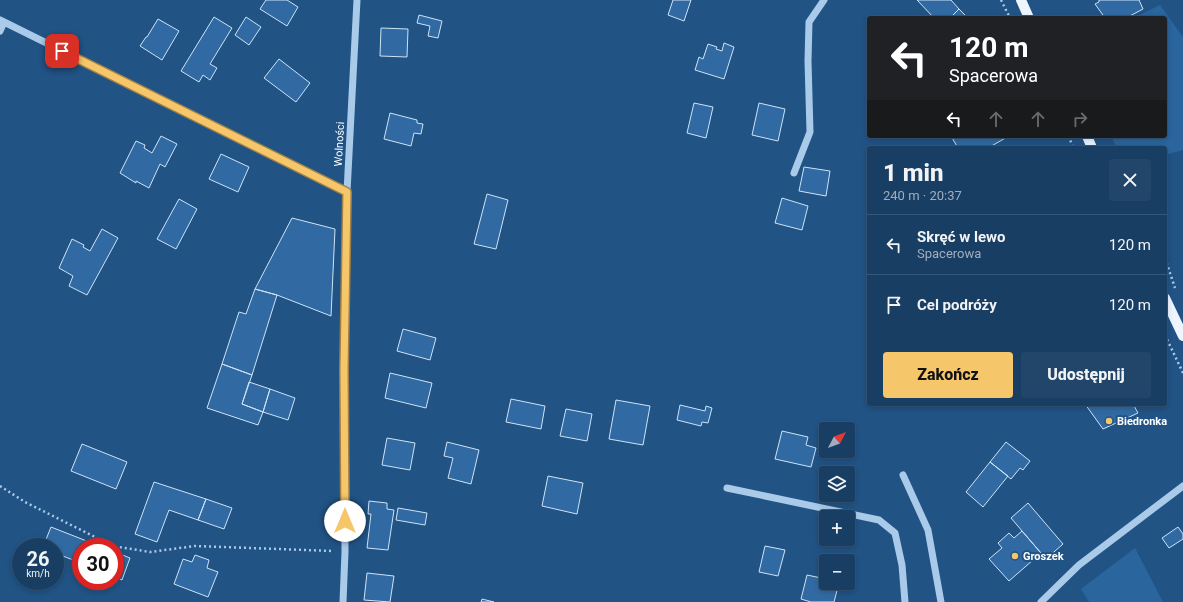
<!DOCTYPE html>
<html lang="pl">
<meta charset="utf-8">
<style>
:root{--surface:#193e64;--page:#22456a;--text:#f1f3f6;--muted:#9faebf;--line:#375778;--accent:#f6c66b}
body{margin:0;font-family:Roboto,sans-serif;background:var(--page);color:var(--text);height:100vh;display:flex;flex-direction:column;font-size:15px;white-space:nowrap}
*{box-sizing:border-box;margin:0}
p{font-size:13px;color:var(--muted)}
.icon{flex:none;width:22px;height:22px;fill:none;stroke:currentColor;stroke-width:2;stroke-linecap:round;stroke-linejoin:round}
.map{position:relative;flex:1;overflow:hidden}
.panel{position:absolute;left:867px;top:146px;width:300px;height:260px;display:flex;flex-direction:column;background:var(--surface);border-radius:4px;box-shadow:0 2px 6px #0003,0 0 0 1px var(--line)}
.panel>*{flex:none}
.guide{position:absolute;left:867px;top:16px;width:300px;height:122px;border-radius:4px;box-shadow:0 2px 6px #0003,0 0 0 1px var(--line);background:#202124;color:#fff;overflow:hidden}
.needle{width:26px;rotate:49deg}
.buttons{position:absolute;left:819px;top:422px;display:grid;gap:8px}
.buttons a{display:grid;place-items:center;width:36px;height:36px;border-radius:4px;background:var(--surface);box-shadow:0 2px 6px #0003,0 0 0 1px var(--line);font-size:20px}
.speed{position:absolute;left:12px;top:538px;display:flex;gap:8px;font-size:20px;font-weight:700;text-align:center}
.speed>*{display:grid;place-content:center;width:52px;height:52px;border-radius:50%;background:var(--surface);box-shadow:0 2px 6px #0003,0 0 0 1px var(--line);line-height:1}
.speed small{font-size:10px;font-weight:400}
.speed .limit{border:6px solid #d22;background:#fff;color:#111}
.pin{position:absolute;display:grid;place-items:center;width:34px;height:34px;color:#fff;margin:-17px;border-radius:8px;box-shadow:0 2px 6px #0006}
.me{position:absolute;width:44px;margin:-22px;rotate:0deg;stroke-linejoin:round;filter:drop-shadow(0 0 3px #0008)}
.turn{display:flex;align-items:center;gap:14px;height:84px;padding:0 16px;font-size:18px}
.turn .icon{width:52px;height:52px;stroke-width:2.5}
.turn b{display:block;font-size:28px;line-height:34px}
.lanes{display:flex;align-items:center;height:38px;padding:0 16px;background:#0003;justify-content:center;gap:20px;direction:ltr}
.lanes .off{opacity:.35}
.round{display:grid;place-items:center;flex:none;width:42px;height:42px;border-radius:4px;background:var(--page)}
.overview{display:flex;align-items:center;justify-content:space-between;height:68px;padding:0 16px}
h1{font-size:24px;font-weight:800;line-height:30px}
.action{display:flex;gap:8px;margin-top:auto;padding:8px 16px}
.action a{flex:1;height:46px;border-radius:4px;background:var(--accent);color:#111;font-size:16px;font-weight:800;line-height:46px;text-align:center}
.action a+a{background:var(--page);color:var(--text)}
ul{padding:0;list-style:none}
li{display:flex;align-items:center;gap:12px;height:60px;padding:0 16px;border-top:1px solid var(--line)}
li div{flex:1}
li b{display:block;font-size:15px}
li em{font-style:normal}
.map>svg:first-child{display:block}
.green{fill:#2b659e}
.building{fill:#316aa3;stroke:#cee3f7}
.lines{fill:none;stroke-linecap:round;stroke-linejoin:round}
.path{stroke:#aacae9;stroke-width:2.5;stroke-dasharray:2 3;stroke-linecap:butt}
.minor{stroke:#aacae9;stroke-width:7}
.major{stroke:#edf5fe;stroke-width:10}
.route-casing{stroke:#a08146;stroke-width:10}
.route{stroke:#f6c66b;stroke-width:7}
.poi-dot{fill:#f6c66b;stroke:#215385;stroke-width:1.5}
.labels{text-anchor:middle;stroke-width:4;stroke-linejoin:round;paint-order:stroke}
.street-label{font-size:11px;fill:#fff;stroke:#215385}
.poi-label{font-size:11px;font-weight:bold;fill:#fff;stroke:#215385;text-anchor:start}
</style>
<div class="map">
<svg width="1183" height="602" viewBox="0 0 1183 602">
<rect width="100%" height="100%" fill="#215385"/>
<!-- green -->
<path class="green" d="M1160 5 1183 37V150L1165 155V148H1117L1111 136H1165V18H1133Z
M1135 548 1163 602H1089L1081 589Z"/>
<!-- building -->
<path class="building" d="M266 0H287L298 7 287 26 260 9Z
M673 0H691L684 21 668 15Z
M917 0H951L959 9 950 18H934Z
M1099 0H1139L1143 9 1126 18H1105L1095 4 1099 2Z
M959 9 968 18H950Z
M419 15 442 21 438 38 428 36 430 26 417 23Z
M214 17 232 28 210 64 217 68 210 80 203 75 199 82 181 71Z
M246 17 261 27 249 45 235 35Z
M158 19 179 31 162 60 140 46 146 37H147Z
M381 28 408 29 407 57 380 56Z
M724 43 734 47 724 79 695 70 699 57 703 59 708 44 717 47 716 49 722 51Z
M279 59 310 83 296 102 264 78Z
M694 103 713 107 706 138 687 133Z
M759 103 785 109 778 141 752 135Z
M390 113 417 120V123L423 124 421 134 414 133 411 146 384 139Z
M161 136 177 144 165 167 160 164 149 188 136 181V183L120 173 136 141 145 145 144 148 152 153Z
M951 136H1009L988 148H958Z
M221 154 249 167 238 192 209 179Z
M804 167 830 171 826 196 799 191Z
M487 194 508 200 496 249 474 244Z
M782 198 808 206 802 230 775 223Z
M179 199 197 209 176 249 157 239Z
M292 218 335 229 331 316 277 295 255 289Z
M102 229 118 238 87 295 69 286 73 276 59 268 72 239 84 245 83 247 90 251Z
M255 289 277 295 252 375 222 364 239 312 246 314Z
M403 329 436 338 430 360 397 351Z
M222 364 252 375 242 404 263 412 258 425 207 408Z
M390 373 432 383 426 408 385 398Z
M249 382 270 389 263 412 242 404Z
M270 389 295 398 288 420 263 412Z
M511 399 545 406 541 429 506 422Z
M616 400 650 406 643 445 609 439Z
M1085 404H1133L1138 413 1103 429Z
M680 405 705 411 706 406 712 408 708 423 702 422 701 426 677 420Z
M566 409 592 414 587 441 560 436Z
M782 431 808 437 806 445 816 448 811 467 775 459Z
M387 438 415 443 410 470 382 465Z
M447 442 479 450 471 484 448 478 453 458 444 456Z
M1006 442 1030 461 1023 470 1020 468 1011 479 990 462Z
M82 444 127 462 116 489 71 471Z
M990 462 1008 476 983 507 966 492Z
M548 476 583 483 577 514 542 506Z
M154 482 206 499 198 520 169 510 157 542 135 534Z
M206 499 232 508 224 529 198 520Z
M369 501 387 503V509L394 510 388 550 367 548 371 514H368Z
M1028 503 1063 544 1046 559 1011 518Z
M398 508 427 513 425 525 396 520Z
M51 527 102 547H81V563L55 553V547H43Z
M1178 527 1183 534V539L1169 548 1162 538Z
M1022 531 1041 553 1009 581 989 559 1002 548 998 543 1009 533 1014 538Z
M765 546 785 550 778 576 759 572Z
M115 552 130 558 122 580 115 577Z
M195 555 209 560 207 568 218 572 208 597 174 584 183 559 192 562Z
M367 573 394 576 390 602 364 600Z
M807 575 826 579V583H839L834 602H811L801 599Z
M482 599 494 602H481Z"/>
<g class="lines">
<!-- path -->
<path class="path" d="M1001 0 1010 18
M1068 136 1074 148
M1165 258 1175 288
M1165 335 1183 373
M0 486 25 502 113 546 150 552 195 546 333 551"/>
<!-- minor -->
<path class="minor" d="M0 20 347 192
M0 31 4 22
M794 173 810 132 808 61 809 22 824 0
M903 475 928 530 941 602
M727 488 879 520 895 533 902 565 905 602
M343 602 345 552 344 370 347 192 357 0
M1041 602 1079 565 1183 486"/>
<!-- major -->
<path class="major" d="M1021 0 1029 18
M1087 136 1092 148
M1165 298 1183 336"/>
</g>
<g class="lines">
<defs>
<path id="route" d="M62 51 347 192 344 370 345 521"/>
</defs>
<!-- route casing -->
<use href="#route" class="route-casing"/>
<!-- route -->
<use href="#route" class="route"/>
</g>
<!-- markers -->
<g class="poi-dot">
<circle cx="1109" cy="421" r="4"/>
<circle cx="1015" cy="556" r="4"/>
</g>
<g class="labels">
<!-- street labels -->
<g class="street-label">
<text transform="translate(339 144) rotate(-87)" y="4">Wolności</text>
</g>
<!-- poi labels -->
<g class="poi-label">
<text x="1117" y="425">Biedronka</text>
<text x="1023" y="560">Groszek</text>
</g>
</g>
</svg>
<div class="buttons">
<a><svg class="needle" viewBox="-14 -14 28 28"><path d="M0-13l5 13h-10z" fill="#e53935"/><path d="M0 13l5-13h-10z" fill="#9faebf"/></svg></a>
<a><svg class="icon" aria-label="layers" viewBox="0 0 24 24"><path d="M12 4l9 5-9 5-9-5zM3 14l9 5 9-5"/></svg></a>
<a>+</a>
<a>−</a>
</div>
<div class="speed"><div>26<small>km/h</small></div><div class="limit">30</div></div>
<div class="pin" style="left:62px;top:51px;background:#d93025"><svg class="icon" aria-label="arrive" viewBox="0 0 24 24"><path d="M6 21V4h12l-3 4 3 4H6"/></svg></div>
<svg class="me" style="left:345px;top:521px" viewBox="-20 -20 40 40"><circle r="19" fill="#fff"/><path d="M0-13L10 11 0 6-10 11z" fill="#f6c66b"/></svg>
<div class="guide">
<div class="turn"><svg class="icon" aria-label="left" viewBox="0 0 24 24"><path d="M17 20v-9H6M10 6l-5 5 5 5"/></svg><div><b>120 m</b>Spacerowa</div></div>
<div class="lanes"><svg class="icon" aria-label="left" viewBox="0 0 24 24"><path d="M17 20v-9H6M10 6l-5 5 5 5"/></svg><svg class="icon off" aria-label="ahead" viewBox="0 0 24 24"><path d="M12 20V5M6 11l6-6 6 6"/></svg><svg class="icon off" aria-label="ahead" viewBox="0 0 24 24"><path d="M12 20V5M6 11l6-6 6 6"/></svg><svg class="icon off" aria-label="right" viewBox="0 0 24 24"><path d="M7 20v-9h11M14 6l5 5-5 5"/></svg></div>
</div>
<section class="panel">
<div class="overview"><div><h1>1 min</h1><p>240 m · 20:37</p></div><a class="round"><svg class="icon" aria-label="close" viewBox="0 0 24 24"><path d="M6 6l12 12M18 6L6 18"/></svg></a></div>
<ul>
<li><svg class="icon" aria-label="left" viewBox="0 0 24 24"><path d="M17 20v-9H6M10 6l-5 5 5 5"/></svg><div><b>Skręć w lewo</b><p>Spacerowa</p></div><em>120 m</em></li>
<li><svg class="icon" aria-label="arrive" viewBox="0 0 24 24"><path d="M6 21V4h12l-3 4 3 4H6"/></svg><div><b>Cel podróży</b></div><em>120 m</em></li>
</ul>
<div class="action"><a>Zakończ</a><a>Udostępnij</a></div>
</section>
</div>
